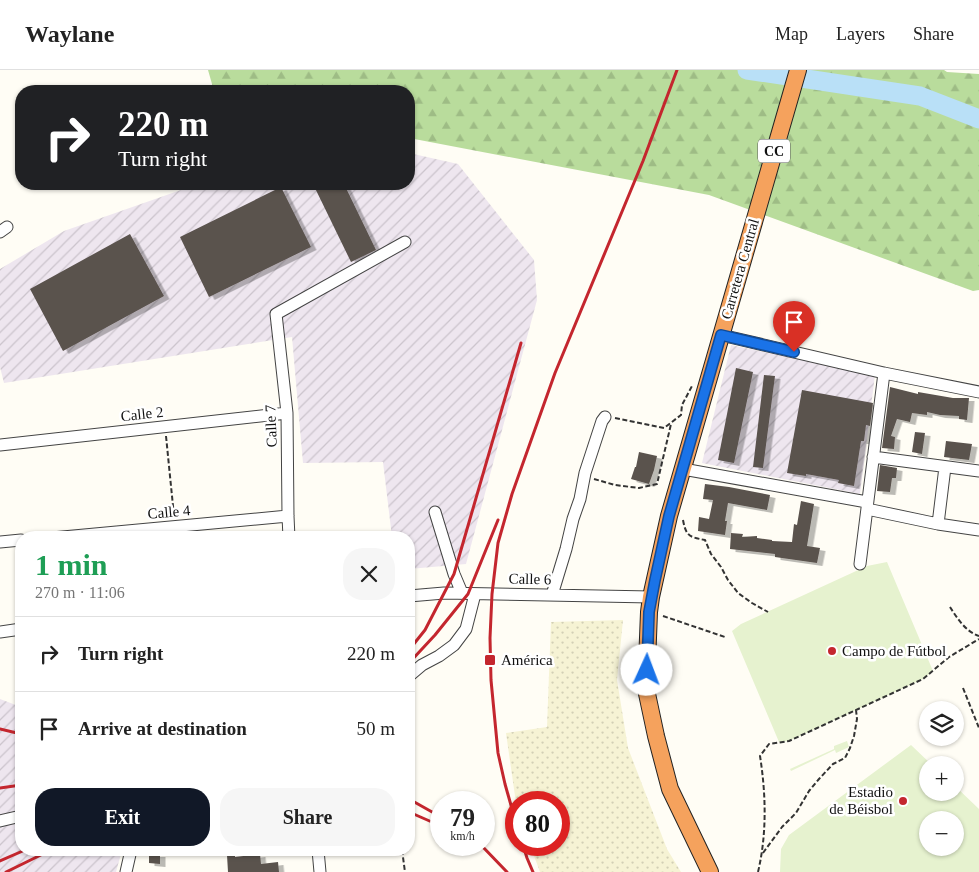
<!DOCTYPE html>
<meta charset="utf-8">
<style>
:root{--surface:#fff;--page:#f6f6f6;--text:#222;--muted:#767676;--line:#e0e0e0;--accent:#111827}
body{margin:0;font-family:Georgia,serif;background:var(--page);color:var(--text);height:100vh;display:flex;flex-direction:column;font-size:19px;white-space:nowrap}
*{box-sizing:border-box;margin:0}
p{font-size:16px;color:var(--muted)}
.icon{flex:none;width:28px;height:28px;fill:none;stroke:currentColor;stroke-width:2;stroke-linecap:round;stroke-linejoin:round}
.map{position:relative;flex:1;overflow:hidden}
.drawer{position:absolute;left:15px;top:461px;width:400px;height:325px;display:flex;flex-direction:column;background:var(--surface);border-radius:20px;box-shadow:0 1px 4px #0004}
.drawer>*{flex:none}
.banner{position:absolute;left:15px;top:15px;width:400px;height:105px;border-radius:20px;box-shadow:0 1px 4px #0004;background:#202124;color:#fff;overflow:hidden}
.fabs{position:absolute;left:919px;top:631px;display:grid;gap:10px}
.fabs a{display:grid;place-items:center;width:45px;height:45px;border-radius:50%;background:var(--surface);box-shadow:0 1px 4px #0004;font-size:25px}
.speed{position:absolute;left:430px;top:721px;display:flex;gap:10px;font-size:25px;font-weight:700;text-align:center}
.speed>*{display:grid;place-content:center;width:65px;height:65px;border-radius:50%;background:var(--surface);box-shadow:0 1px 4px #0004;line-height:1}
.speed small{font-size:12px;font-weight:400}
.speed .limit{border:8px solid #d22;background:#fff;color:#111}
.pin{position:absolute;display:grid;place-items:center;width:42px;height:42px;color:#fff;margin:-51px -21px;border-radius:50% 50% 50% 0;rotate:-45deg;box-shadow:0 0 5px #0007}
.pin .icon{rotate:45deg}
.me{position:absolute;width:55px;margin:-28px;rotate:2deg;stroke-linejoin:round;filter:drop-shadow(0 0 4px #0008)}
.turn{display:flex;align-items:center;gap:18px;height:105px;padding:0 20px;font-size:22px}
.turn .icon{width:65px;height:65px;stroke-width:2.5}
.turn b{display:block;font-size:35px;line-height:42px}
.round{display:grid;place-items:center;flex:none;width:52px;height:52px;border-radius:20px;background:var(--page)}
.summary{display:flex;align-items:center;justify-content:space-between;height:85px;padding:0 20px}
h1{font-size:30px;font-weight:800;line-height:38px;color:#1e9e55}
.cta{display:flex;gap:10px;margin-top:auto;padding:10px 20px}
.cta a{flex:1;height:58px;border-radius:20px;background:var(--accent);color:#fff;font-size:20px;font-weight:800;line-height:58px;text-align:center}
.cta a+a{background:var(--page);color:var(--text)}
ul{padding:0;list-style:none}
li{display:flex;align-items:center;gap:15px;height:75px;padding:0 20px;border-top:1px solid var(--line)}
li div{flex:1}
li b{display:block;font-size:19px}
li em{font-style:normal}
header{display:flex;align-items:center;gap:30px;box-sizing:border-box;height:70px;padding:0 25px;background:var(--surface);border-bottom:1px solid var(--line)}
header strong{font-size:24px}
nav{display:flex;gap:28px;margin-inline-start:auto;font-size:18px}
.map>svg:first-child{display:block}
.industrial{fill:url(#industrial-furrows)}
.farmland{fill:url(#farmland-dots)}
.forest{fill:url(#forest-firs)}
.pitch{fill:#e6f2cf;fill-rule:evenodd}
.lines{fill:none;stroke-linecap:round;stroke-linejoin:round}
.river{stroke:#b9e0f7;stroke-width:19}
.building{fill:#5a524d;filter:url(#shadow)}
.minor-casing{stroke:#444;stroke-width:13}
.highway-casing{stroke:#222;stroke-width:18}
.path{stroke:#333;stroke-width:2;stroke-dasharray:5 2.5;stroke-linecap:butt}
.minor{stroke:#fff;stroke-width:11}
.highway{stroke:#f5a25d;stroke-width:16}
.rail{stroke:#c4262e;stroke-width:3}
.route-casing{stroke:#114b97;stroke-width:12}
.route{stroke:#1a73e8;stroke-width:9}
.poi-dot{fill:#c4262e;stroke:#fff;stroke-width:2}
.labels{text-anchor:middle;stroke-width:5;stroke-linejoin:round;paint-order:stroke}
.shield{fill:#fff;stroke:#585858;stroke-width:1}
.shield-label{font-size:14px;font-weight:bold;fill:#111}
.street-label{font-size:15px;fill:#111;stroke:#fff}
.poi-label{font-size:15px;fill:#111;stroke:#fff;text-anchor:start}
</style>
<header>
<strong>Waylane</strong>
<nav><a>Map</a><a>Layers</a><a>Share</a></nav>
</header>
<div class="map">
<svg width="979" height="802" viewBox="0 0 979 802">
<defs>
<pattern id="industrial-furrows" width="10" height="10" patternUnits="userSpaceOnUse" patternTransform="scale(1.25)"><rect width="10" height="10" fill="#eee6ef"/><path d="M-1 1l2-2M0 10L10 0M9 11l2-2" fill="none" stroke="#cbc4cc"/></pattern>
<pattern id="farmland-dots" width="8" height="8" patternUnits="userSpaceOnUse" patternTransform="scale(1.25)"><rect width="8" height="8" fill="#f6f3d4"/><path d="M2 2h.1M6 6h.1" fill="none" stroke="#d2cfb5" stroke-width="1.8" stroke-linecap="round"/></pattern>
<pattern id="forest-firs" width="22" height="20" patternUnits="userSpaceOnUse" patternTransform="scale(1.25)"><rect width="22" height="20" fill="#b9dc9c"/><path d="M5 1l3.5 6h-7zM16 11l3.5 6h-7z" fill="#9ebc85"/></pattern>
<filter id="shadow"><feDropShadow dx="5.5" dy="3" stdDeviation="0" flood-color="#0004"/></filter>
</defs>
<rect width="100%" height="100%" fill="#fffdf5"/>
<!-- industrial -->
<path class="industrial" d="M409 83 458 94 534 190 537 230 466 494 409 499V468L392 467 383 392 303 393 292 267 4 313 0 297V199L64 161 198 114H409Z
M731 275 875 305 860 424 702 393Z
M0 629 21 637V780H122L116 802H0Z"/>
<!-- farmland -->
<path class="farmland" d="M623 550 617 610 628 678 667 779 681 802H540L530 775H559V732H516V733L506 663 547 657 551 552Z"/>
<!-- forest -->
<path class="forest" d="M208 0H944L947 2 979 4V220L973 221 709 125 409 68V21H214Z"/>
<!-- pitch -->
<path class="pitch" d="M887 492 933 601 923 609 789 671 779 672 732 561 741 554 867 496Z
M847 671 849 677 836 683 835 680 791 701 790 699 834 679V676Z
M911 675 932 695H928V722H955V716L979 739V802H780L781 779 789 765ZM928 750H955V778H928Z"/>
<g class="lines">
<!-- river -->
<path class="river" d="M747 0 920 26 979 49"/>
</g>
<!-- building -->
<path class="building" d="M313 114H344L376 180 351 192Z
M281 117 311 177 209 227 180 167Z
M130 164 164 226 63 281 30 219Z
M736 298 753 302 734 393 718 390Z
M764 305 775 306 763 398 753 397Z
M890 317 918 324V322L953 328H969L967 350 959 349V346L940 345 927 342V345L912 343 910 352 897 349 891 366 895 367 894 379 882 378Z
M802 320 873 333 870 356 866 355 864 371H861L854 416 838 413 839 410 806 404V406L787 403Z
M915 362 925 363 922 384 912 382Z
M946 371 972 374 969 390 944 387Z
M639 382 657 386 654 400 649 414 631 409 635 397H636Z
M880 395 897 398 896 408H892L890 422 877 421Z
M705 414 729 417 770 425 767 440 728 433 725 451H727L725 465 698 461 699 447 709 449 713 430 703 429Z
M801 431 814 434 807 476 820 478 817 493 775 487V484L730 479 731 463 743 464 742 467 757 466V468L772 470V471L792 472 794 454 797 455Z
M149 784H160V794L149 793Z
M260 784 261 794 278 792 279 802H228L227 785H235V787Z"/>
<g class="lines">
<defs>
<path id="minor" d="M0 162 7 157
M721 265 884 303 979 322
M0 375 287 343
M873 387 979 401
M683 399 867 432
M867 439 938 454 979 460
M435 442 454 504 462 523
M938 454 945 397
M52 468 288 446
M289 468 288 446 287 343 276 244 405 172
M0 472 21 470
M860 494 884 303
M552 525 566 479 573 449 580 429 585 403 602 351 605 347
M409 526 444 523 651 527
M0 562 21 559
M409 606 422 595 439 586 454 575 466 559 475 524
M0 751 21 746
M318 780 320 802
M126 802 131 780"/>
<path id="highway" d="M710 802 670 719 656 666 646 619 649 542 651 527 669 446 798 0"/>
</defs>
<!-- minor casing -->
<use href="#minor" class="minor-casing"/>
<!-- highway casing -->
<use href="#highway" class="highway-casing"/>
<!-- path -->
<path class="path" d="M615 348 664 358 681 345 682 335 692 316
M166 366 174 446
M594 409 615 415 639 418 657 414 671 354
M683 450C686 466 689 467 705 470L711 484 721 497 728 510 738 523 752 533 768 542
M950 537C957 548 966 562 979 566
M663 546 725 567
M963 618 979 658
M402 780 405 802
M763 783 782 757 796 743 809 721 819 709 833 694 845 688 850 678 854 666 857 649 856 640
M758 802C767 764 766 724 760 686L769 674 789 671 923 609 949 587 979 569"/>
<!-- minor -->
<use href="#minor" class="minor"/>
<!-- highway -->
<use href="#highway" class="highway"/>
<!-- rail -->
<path class="rail" d="M409 580 425 560 454 504 521 273
M409 593 435 565 468 524 498 450
M0 659 21 664
M0 718 21 715
M409 729 441 747
M409 742 441 756
M516 753 505 714 498 683 491 610 490 568 492 524 498 473 512 424 555 303 643 91 677 0
M481 775 507 802
M523 775 527 788 533 802
M0 791 25 780
M6 802 51 780"/>
</g>
<g class="lines">
<defs>
<path id="route" d="M647 600 649 542 655 510 669 446 721 265 794 282"/>
</defs>
<!-- route casing -->
<use href="#route" class="route-casing"/>
<!-- route -->
<use href="#route" class="route"/>
</g>
<!-- markers -->
<g class="poi-dot">
<circle cx="832" cy="581" r="5"/>
<rect x="484" y="584" width="12" height="12" rx="2.5"/>
<circle cx="903" cy="731" r="5"/>
</g>
<g class="labels">
<!-- shield labels -->
<rect class="shield" x="758" y="69.5" width="32" height="23" rx="4"/>
<g class="shield-label">
<text x="774" y="86">CC</text>
</g>
<!-- street labels -->
<g class="street-label">
<text transform="translate(740 199) rotate(-74)" y="5">Carretera Central</text>
<text transform="translate(142 344) rotate(-6)" y="5">Calle 2</text>
<text transform="translate(271 356) rotate(-92)" y="5">Calle 7</text>
<text transform="translate(169 442) rotate(-5)" y="5">Calle 4</text>
<text transform="translate(530 509) rotate(1)" y="5">Calle 6</text>
</g>
<!-- poi labels -->
<g class="poi-label">
<text x="842" y="586">Campo de Fútbol</text>
<text x="501" y="595">América</text>
<text x="893" y="727" text-anchor="end">Estadio<tspan x="893" dy="17">de Béisbol</tspan></text>
</g>
</g>
</svg>
<div class="fabs">
<a><svg class="icon" aria-label="layers" viewBox="0 0 24 24"><path d="M12 4l9 5-9 5-9-5zM3 14l9 5 9-5"/></svg></a>
<a>+</a>
<a>−</a>
</div>
<div class="speed"><div>79<small>km/h</small></div><div class="limit">80</div></div>
<div class="pin" style="left:794px;top:282px;background:#d93025"><svg class="icon" aria-label="arrive" viewBox="0 0 24 24"><path d="M6 21V4h12l-3 4 3 4H6"/></svg></div>
<svg class="me" style="left:647px;top:600px" viewBox="-20 -20 40 40"><circle r="19" fill="#fff"/><path d="M0-13L10 11 0 6-10 11z" fill="#1a73e8"/></svg>
<div class="banner">
<div class="turn"><svg class="icon" aria-label="right" viewBox="0 0 24 24"><path d="M7 20v-9h11M14 6l5 5-5 5"/></svg><div><b>220 m</b>Turn right</div></div>
</div>
<section class="drawer">
<div class="summary"><div><h1>1 min</h1><p>270 m · 11:06</p></div><a class="round"><svg class="icon" aria-label="close" viewBox="0 0 24 24"><path d="M6 6l12 12M18 6L6 18"/></svg></a></div>
<ul>
<li><svg class="icon" aria-label="right" viewBox="0 0 24 24"><path d="M7 20v-9h11M14 6l5 5-5 5"/></svg><div><b>Turn right</b></div><em>220 m</em></li>
<li><svg class="icon" aria-label="arrive" viewBox="0 0 24 24"><path d="M6 21V4h12l-3 4 3 4H6"/></svg><div><b>Arrive at destination</b></div><em>50 m</em></li>
</ul>
<div class="cta"><a>Exit</a><a>Share</a></div>
</section>
</div>
